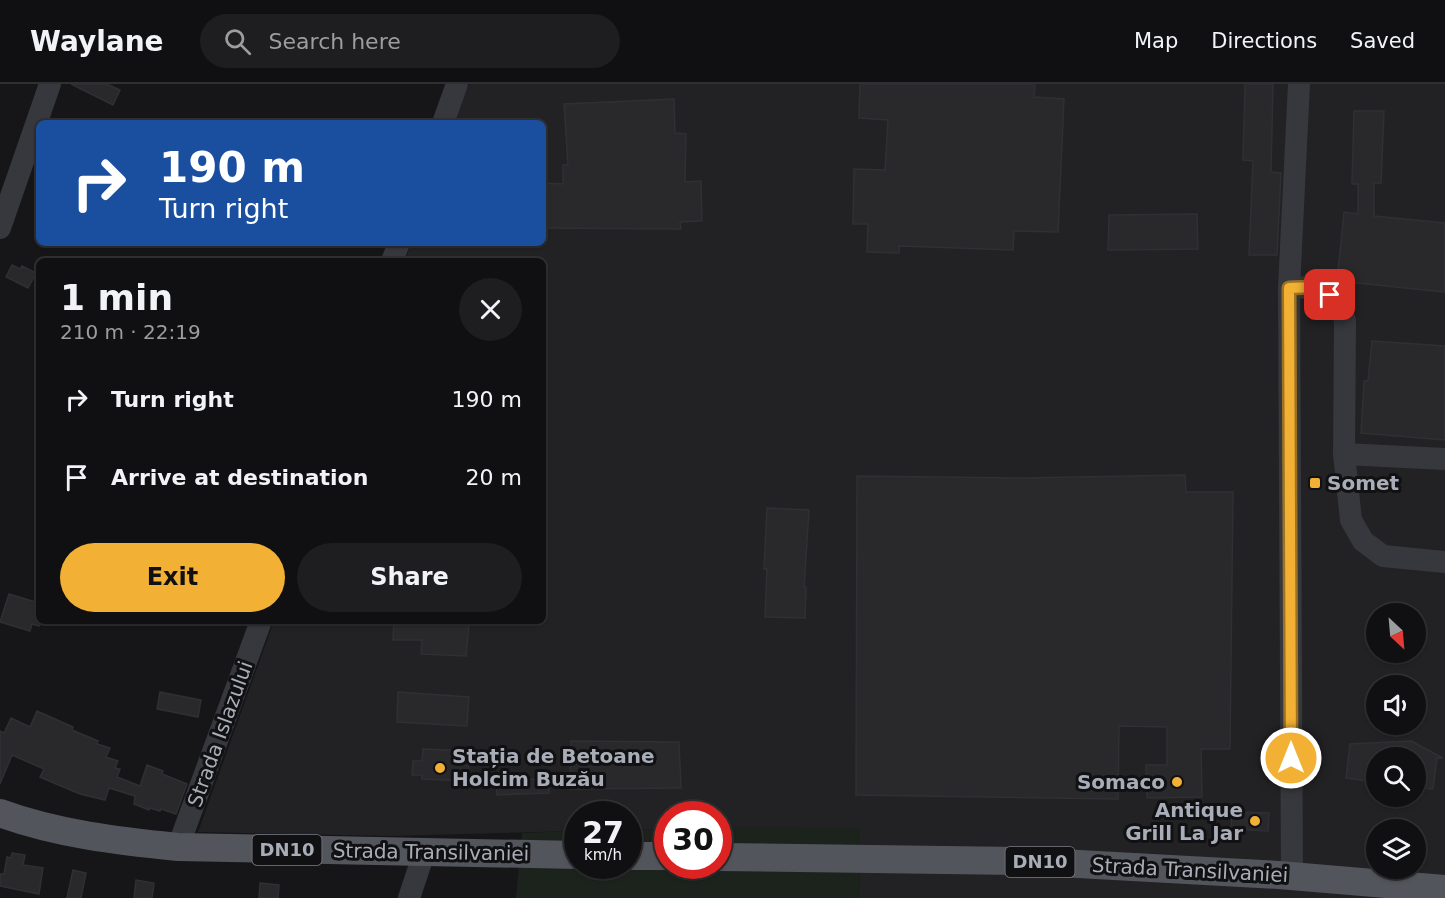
<!DOCTYPE html>
<meta charset="utf-8">
<style>
:root{--surface:#101012;--page:#1e1e20;--text:#f1f3f6;--muted:#9c9d9f;--line:#303032;--accent:#f2b134}
body{margin:0;font-family:"DejaVu Sans",sans-serif;background:var(--page);color:var(--text);height:100vh;display:flex;flex-direction:column;font-size:22px;white-space:nowrap}
*{box-sizing:border-box;margin:0}
p{font-size:20px;color:var(--muted)}
.icon{flex:none;width:33px;height:33px;fill:none;stroke:currentColor;stroke-width:2;stroke-linecap:round;stroke-linejoin:round}
.map{position:relative;flex:1;overflow:hidden}
.sheet{position:absolute;left:36px;top:174px;width:510px;height:366px;display:flex;flex-direction:column;background:var(--surface);border-radius:9px;box-shadow:0 2px 4px #0004,0 0 0 2px var(--line)}
.sheet>*{flex:none}
.hud{position:absolute;left:36px;top:36px;width:510px;height:126px;border-radius:9px;box-shadow:0 2px 4px #0004,0 0 0 2px var(--line);background:#1a4fa0;color:#fff;overflow:hidden}
.needle{width:39px;rotate:154deg}
.tools{position:absolute;left:1366px;top:519px;display:grid;gap:12px}
.tools a{display:grid;place-items:center;width:60px;height:60px;border-radius:50%;background:var(--surface);box-shadow:0 2px 4px #0004,0 0 0 2px var(--line);font-size:30px}
.speed{position:absolute;left:564px;top:717px;display:flex;gap:12px;font-size:30px;font-weight:700;text-align:center}
.speed>*{display:grid;place-content:center;width:78px;height:78px;border-radius:50%;background:var(--surface);box-shadow:0 2px 4px #0004,0 0 0 2px var(--line);line-height:1}
.speed small{font-size:15px;font-weight:400}
.speed .limit{border:9px solid #d22;background:#fff;color:#111}
.pin{position:absolute;display:grid;place-items:center;width:51px;height:51px;color:#fff;margin:-26px;border-radius:12px;box-shadow:0 3px 9px #0006}
.me{position:absolute;width:66px;margin:-33px;rotate:0deg;stroke-linejoin:round;filter:drop-shadow(0 0 4px #0008)}
.turn{display:flex;align-items:center;gap:21px;height:126px;padding:0 24px;font-size:27px}
.turn .icon{width:78px;height:78px;stroke-width:2.5}
.turn b{display:block;font-size:42px;line-height:51px}
.round{display:grid;place-items:center;flex:none;width:63px;height:63px;border-radius:32px;background:var(--page)}
.overview{display:flex;align-items:center;justify-content:space-between;height:102px;padding:0 24px}
h1{font-size:36px;font-weight:600;line-height:45px}
.primary-button{display:flex;gap:12px;margin-top:auto;padding:12px 24px}
.primary-button a{flex:1;height:69px;border-radius:36px;background:var(--accent);color:#111;font-size:24px;font-weight:600;line-height:69px;text-align:center}
.primary-button a+a{background:var(--page);color:var(--text)}
ul{padding:0;list-style:none}
li{display:flex;align-items:center;gap:18px;height:78px;padding:0 24px}
li div{flex:1}
li b{display:block;font-size:22px}
li em{font-style:normal}
header{display:flex;align-items:center;gap:36px;box-sizing:border-box;height:84px;padding:0 30px;background:var(--surface);border-bottom:2px solid var(--line)}
header strong{font-size:28px}
nav{display:flex;gap:33px;margin-inline-start:auto;font-size:21px}
.search{width:420px;height:54px;background:var(--page);display:flex;align-items:center;gap:15px;box-sizing:border-box;padding:0 21px;border-radius:33px;color:var(--muted);font-size:22px}
.map>svg:first-child{display:block}
.built{fill:#222225;fill-rule:evenodd}
.green{fill:#1c231d}
.building{fill:#29292c;stroke:#303034;stroke-width:1.5}
.lines{fill:none;stroke-linecap:round;stroke-linejoin:round}
.minor{stroke:#37383d;stroke-width:22}
.major{stroke:#53555c;stroke-width:28}
.route-casing{stroke:#9d7322;stroke-width:15}
.route{stroke:#f2b134;stroke-width:10}
.poi-dot{fill:#f2b134;stroke:#111113;stroke-width:2}
.labels{text-anchor:middle;stroke-width:6;stroke-linejoin:round;paint-order:stroke}
.shield{fill:#111113;stroke:#7b7e86;stroke-width:1.5}
.shield-label{font-size:18px;font-weight:bold;fill:#a8adb8}
.poi-label{font-size:20px;font-weight:bold;fill:#a8adb8;stroke:#111113;text-anchor:start}
.street-label{font-size:20px;fill:#a8adb8;stroke:#111113}
</style>
<header>
<strong>Waylane</strong>
<div class="search"><svg class="icon" aria-label="search" viewBox="0 0 24 24"><circle cx="10" cy="10" r="6"/><path d="M15 15l6 6"/></svg>Search here</div>
<nav><a>Map</a><a>Directions</a><a>Saved</a></nav>
</header>
<div class="map">
<svg width="1445" height="814" viewBox="0 0 1445 814">
<rect width="100%" height="100%" fill="#161618"/>
<!-- built -->
<path class="built" d="M469 0H1445V814H859L860 744H719L718 730H668L667 745 629 746 628 730H578L577 747 390 752 198 748 274 537H543V177H405L411 159H543V39H454ZM1377 530H1416V568H1377ZM1377 602H1416V640H1377ZM1377 674H1416V712H1377ZM1377 746H1416V784H1377Z"/>
<!-- green -->
<path class="green" d="M751 743 860 744 859 814H516L522 749 577 747 578 782H628L629 746 667 745 668 782H718L719 744Z"/>
<!-- building -->
<path class="building" d="M71 0H107L120 6 113 21Z
M860 0H1035L1034 13 1064 15 1058 148 1014 147 1013 166 899 162V169L867 168 868 140H853L854 85 885 86 888 36 859 34Z
M1245 0H1273L1271 88 1281 89 1277 171H1249L1253 77 1243 76Z
M674 15 675 49 686 50 685 98 701 97 702 137 680 138 681 145 543 144V99L563 100V81H568L564 20Z
M1354 27H1384L1381 99H1374V132L1445 139V208L1337 197 1344 128 1358 130V100H1352Z
M1197 130 1198 165 1108 166 1109 131Z
M12 181 20 185 22 182 36 189 28 204 6 193Z
M1372 257 1445 262V356L1361 349 1364 297H1368Z
M1185 391 1186 408H1233L1230 665H1201L1202 713 1147 714 1146 681H1167V643L1119 642 1118 715 856 711 857 392 1023 394Z
M767 424 809 426 804 503H806L805 534 765 533 767 485H764Z
M9 510 39 519V542L32 540 30 547 0 538Z
M394 537 469 540 466 572 421 570 422 556H393Z
M160 608 201 616 198 633 157 625Z
M398 608 469 613 467 642 397 638Z
M37 627 73 643 72 646 98 657 97 660 110 664 106 673 118 677 115 684 120 685 117 693 140 702 147 681 163 687 162 690 187 700 176 730 161 725 160 727 150 724 149 726 134 720 135 712 109 704 105 716 80 710 40 693 44 685 12 671 0 700V647L4 649 11 634 30 643Z
M571 657 679 658 681 704 570 705Z
M1411 657 1443 674H1437L1433 705 1416 703V674H1377V698L1346 694 1350 660Z
M423 665 469 667 468 697 422 695V691H412L413 677H422Z
M549 695V709L497 711 496 696Z
M1232 728 1269 729 1268 747 1231 745Z
M12 769 25 771 23 781 43 784 39 810 0 802V790H4L7 773 11 774Z
M73 786 86 789 81 814H67Z
M136 796 154 799 152 814H134Z
M260 799 279 801 278 814H259Z"/>
<g class="lines">
<!-- minor -->
<path class="minor" d="M443 39 457 0
M0 144 50 0
M392 177 399 159
M1289 204C1322 202 1332 204 1345 236L1344 370 1351 436 1363 457 1383 472 1445 478
M1344 370 1445 375
M178 763 261 537
M1292 792 1289 204 1299 0
M409 814 424 769"/>
<!-- major -->
<path class="major" d="M0 729C57 750 119 757 178 763L578 771
M628 772H668
M718 773 1024 777 1279 791 1445 805"/>
</g>
<g class="lines">
<defs>
<path id="route" d="M1291 674 1289 204 1315 203 1330 211"/>
</defs>
<!-- route casing -->
<use href="#route" class="route-casing"/>
<!-- route -->
<use href="#route" class="route"/>
</g>
<!-- markers -->
<g class="poi-dot">
<rect x="1309" y="393" width="12" height="12" rx="3"/>
<circle cx="440" cy="684" r="6"/>
<circle cx="1177" cy="698" r="6"/>
<circle cx="1255" cy="737" r="6"/>
</g>
<g class="labels">
<!-- shield labels -->
<g class="shield">
<rect x="252.5" y="751" width="69" height="30" rx="4.5"/>
<rect x="1005.5" y="763" width="69" height="30" rx="4.5"/>
</g>
<g class="shield-label">
<text x="287" y="772">DN10</text>
<text x="1040" y="784">DN10</text>
</g>
<!-- poi labels -->
<g class="poi-label">
<text x="1327" y="406">Somet</text>
<text x="452" y="679">Stația de Betoane<tspan x="452" dy="23">Holcim Buzău</tspan></text>
<text x="1165" y="705" text-anchor="end">Somaco</text>
<text x="1243" y="733" text-anchor="end">Antique<tspan x="1243" dy="23">Grill La Jar</tspan></text>
</g>
<!-- street labels -->
<g class="street-label">
<text transform="translate(220 650) rotate(-70)" y="7">Strada Islazului</text>
<text transform="translate(431 768) rotate(1)" y="7">Strada Transilvaniei</text>
<text transform="translate(1190 786) rotate(3)" y="7">Strada Transilvaniei</text>
</g>
</g>
</svg>
<div class="tools">
<a><svg class="needle" viewBox="-14 -14 28 28"><path d="M0-13l5 13h-10z" fill="#e53935"/><path d="M0 13l5-13h-10z" fill="#9c9d9f"/></svg></a>
<a><svg class="icon" aria-label="sound" viewBox="0 0 24 24"><path d="M4 9h4l5-4v14l-5-4H4zM17 9q2 3 0 6"/></svg></a>
<a><svg class="icon" aria-label="search" viewBox="0 0 24 24"><circle cx="10" cy="10" r="6"/><path d="M15 15l6 6"/></svg></a>
<a><svg class="icon" aria-label="layers" viewBox="0 0 24 24"><path d="M12 4l9 5-9 5-9-5zM3 14l9 5 9-5"/></svg></a>
</div>
<div class="speed"><div>27<small>km/h</small></div><div class="limit">30</div></div>
<div class="pin" style="left:1330px;top:211px;background:#d93025"><svg class="icon" aria-label="arrive" viewBox="0 0 24 24"><path d="M6 21V4h12l-3 4 3 4H6"/></svg></div>
<svg class="me" style="left:1291px;top:674px" viewBox="-20 -20 40 40"><circle r="17" fill="#f2b134" stroke="#fff" stroke-width="3"/><path d="M0-11L8 9 0 5-8 9z" fill="#fff"/></svg>
<div class="hud">
<div class="turn"><svg class="icon" aria-label="right" viewBox="0 0 24 24"><path d="M7 20v-9h11M14 6l5 5-5 5"/></svg><div><b>190 m</b>Turn right</div></div>
</div>
<section class="sheet">
<div class="overview"><div><h1>1 min</h1><p>210 m · 22:19</p></div><a class="round"><svg class="icon" aria-label="close" viewBox="0 0 24 24"><path d="M6 6l12 12M18 6L6 18"/></svg></a></div>
<ul>
<li><svg class="icon" aria-label="right" viewBox="0 0 24 24"><path d="M7 20v-9h11M14 6l5 5-5 5"/></svg><div><b>Turn right</b></div><em>190 m</em></li>
<li><svg class="icon" aria-label="arrive" viewBox="0 0 24 24"><path d="M6 21V4h12l-3 4 3 4H6"/></svg><div><b>Arrive at destination</b></div><em>20 m</em></li>
</ul>
<div class="primary-button"><a>Exit</a><a>Share</a></div>
</section>
</div>
